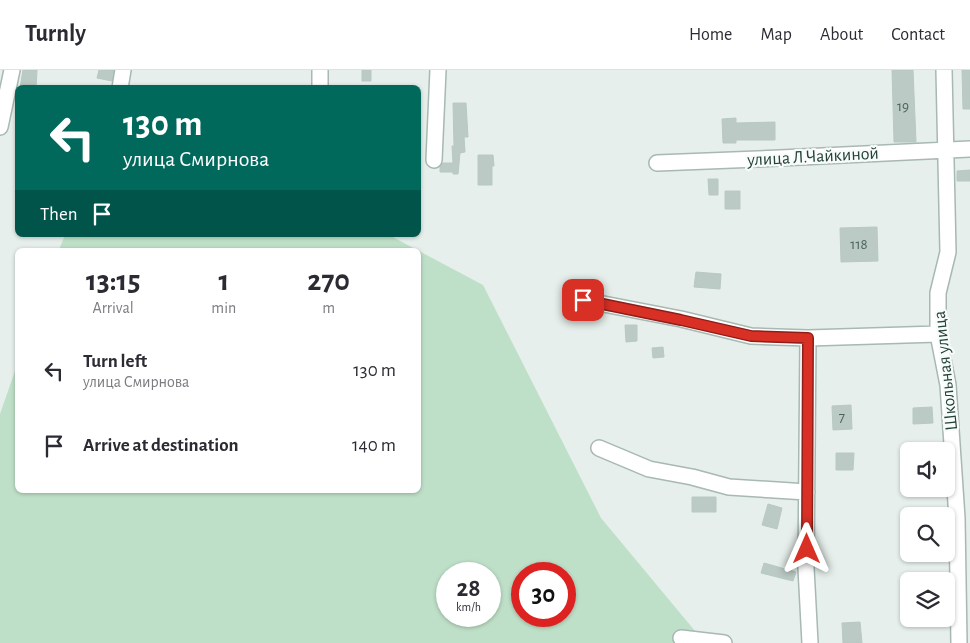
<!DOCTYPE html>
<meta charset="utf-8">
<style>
:root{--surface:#fff;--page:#f2f2f3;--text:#2b2b33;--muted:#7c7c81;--line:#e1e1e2}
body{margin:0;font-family:"Alegreya Sans",sans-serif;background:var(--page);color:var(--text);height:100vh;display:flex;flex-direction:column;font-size:19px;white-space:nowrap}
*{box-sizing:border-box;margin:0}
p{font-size:16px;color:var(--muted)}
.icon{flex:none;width:28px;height:28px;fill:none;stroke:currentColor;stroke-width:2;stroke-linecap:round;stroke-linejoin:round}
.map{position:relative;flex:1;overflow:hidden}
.side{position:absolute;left:15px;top:178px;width:406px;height:245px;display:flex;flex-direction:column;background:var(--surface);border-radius:8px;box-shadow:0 1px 4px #0004}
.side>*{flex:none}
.banner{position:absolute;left:15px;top:15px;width:406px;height:152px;border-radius:8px;box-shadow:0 1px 4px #0004;background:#00695c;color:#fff;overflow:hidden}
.fabs{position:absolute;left:900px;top:372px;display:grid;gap:10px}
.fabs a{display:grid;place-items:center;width:55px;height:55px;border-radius:8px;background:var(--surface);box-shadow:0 1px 4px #0004;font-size:25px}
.speed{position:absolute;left:436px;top:492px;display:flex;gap:10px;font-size:25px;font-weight:700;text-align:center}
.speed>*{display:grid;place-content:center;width:65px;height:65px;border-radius:50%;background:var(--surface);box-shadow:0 1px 4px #0004;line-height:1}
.speed small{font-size:12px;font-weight:400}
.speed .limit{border:8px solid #d22;background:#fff;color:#111}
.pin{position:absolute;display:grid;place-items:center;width:42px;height:42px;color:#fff;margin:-21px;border-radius:10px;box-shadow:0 2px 8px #0006}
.me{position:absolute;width:55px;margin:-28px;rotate:0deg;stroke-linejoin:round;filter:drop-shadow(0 0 4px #0008)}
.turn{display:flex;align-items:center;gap:18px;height:105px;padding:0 25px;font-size:22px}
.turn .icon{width:65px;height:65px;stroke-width:2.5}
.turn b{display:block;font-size:35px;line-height:42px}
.then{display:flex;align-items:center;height:48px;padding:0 25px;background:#0003;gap:10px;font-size:19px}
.eta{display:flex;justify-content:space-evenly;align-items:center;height:85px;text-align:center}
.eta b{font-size:30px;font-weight:700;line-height:35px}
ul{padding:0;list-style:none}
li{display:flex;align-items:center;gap:15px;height:75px;padding:0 25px}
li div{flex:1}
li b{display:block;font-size:19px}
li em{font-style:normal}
header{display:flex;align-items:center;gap:30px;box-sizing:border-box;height:70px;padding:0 25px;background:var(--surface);border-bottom:1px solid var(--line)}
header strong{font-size:24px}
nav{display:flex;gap:28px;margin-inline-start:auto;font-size:18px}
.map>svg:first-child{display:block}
.green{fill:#bfe0c8;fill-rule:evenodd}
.building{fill:#bbcac4;stroke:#b8c9c2}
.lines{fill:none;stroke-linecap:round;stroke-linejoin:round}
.minor-casing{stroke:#a8b8b2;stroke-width:18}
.minor{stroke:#fff;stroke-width:15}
.route-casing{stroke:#8d1f18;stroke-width:12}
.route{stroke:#d93025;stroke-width:9}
.labels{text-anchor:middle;stroke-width:4.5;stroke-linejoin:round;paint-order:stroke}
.number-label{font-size:15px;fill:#4a645c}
.street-label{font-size:18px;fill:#24423a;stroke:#f7fbf9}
</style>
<header>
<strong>Turnly</strong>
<nav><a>Home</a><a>Map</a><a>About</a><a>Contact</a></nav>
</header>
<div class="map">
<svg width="970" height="573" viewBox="0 0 970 573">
<rect width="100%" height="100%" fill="#e6efeb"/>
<!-- green -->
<path class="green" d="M65 165H389L417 180H59Z
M419 181 483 215 601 448 705 573H0V344L17 295 18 420H419ZM448 504H490V546H448ZM522 504H565V546H522Z"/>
<!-- building -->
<path class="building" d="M23 0H37L36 18H20Z
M99 0H114L112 11 97 8Z
M362 0H371V11H362Z
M892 0H913L916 72H894Z
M962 0H970V39H963Z
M453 33H466L468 67H464L465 82 460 83 458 104H453V102H440V97L443 93H453L452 76H454Z
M736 48V53L775 52V70H736V73H723L722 49Z
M478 85H493L494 96H492V115H478Z
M970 100V111H957V101Z
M708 109H718V125H709Z
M725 121H740V139H725Z
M877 157 878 191 841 192 840 158Z
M696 202 721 204 720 219 694 217Z
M625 255H637V271L626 272Z
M663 277 664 287 653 288 652 278Z
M851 335 852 359 833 360 832 336Z
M932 337 933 353 913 354V338Z
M836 383H854L853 400H836Z
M692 427H716V442H692Z
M768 434 782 438 777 459 762 455Z
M764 493 796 502 793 511 761 503Z
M860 552 862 573H843L842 553Z"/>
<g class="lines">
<defs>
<path id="minor" d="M320 0V18
M944 0 948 182 938 223V264L948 315 957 448 959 573
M120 18 123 0
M0 57 12 0
M434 90 438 0
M657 93 780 88 970 79
M583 230 681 249 751 266 808 268 938 264
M808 268 806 498 810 573
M599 378 649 399 692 407 729 417 807 422
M681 568 724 573"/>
</defs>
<!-- minor casing -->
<use href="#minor" class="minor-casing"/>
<!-- minor -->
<use href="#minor" class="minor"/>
</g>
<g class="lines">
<defs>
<path id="route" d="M583 230 681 250 751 266 808 268 807 479"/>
</defs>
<!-- route casing -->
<use href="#route" class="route-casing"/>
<!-- route -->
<use href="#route" class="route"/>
</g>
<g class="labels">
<!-- number labels -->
<g class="number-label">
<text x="903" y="41">19</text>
<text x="859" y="179">118</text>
<text x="842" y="352">7</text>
</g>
<!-- street labels -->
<g class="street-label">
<text transform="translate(813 86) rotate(-3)" y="6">улица Л.Чайкиной</text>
<text transform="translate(945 301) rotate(-96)" y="6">Школьная улица</text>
</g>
</g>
</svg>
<div class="fabs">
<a><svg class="icon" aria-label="sound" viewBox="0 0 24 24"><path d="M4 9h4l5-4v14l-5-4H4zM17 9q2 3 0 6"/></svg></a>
<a><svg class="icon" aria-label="search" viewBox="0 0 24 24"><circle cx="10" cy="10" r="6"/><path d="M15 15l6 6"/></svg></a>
<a><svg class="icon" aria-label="layers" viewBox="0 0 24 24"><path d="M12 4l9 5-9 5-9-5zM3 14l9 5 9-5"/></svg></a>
</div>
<div class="speed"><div>28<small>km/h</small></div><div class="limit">30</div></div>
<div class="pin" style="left:583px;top:230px;background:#d93025"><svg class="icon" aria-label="arrive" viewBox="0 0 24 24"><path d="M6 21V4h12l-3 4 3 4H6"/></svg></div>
<svg class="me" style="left:807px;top:479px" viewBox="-20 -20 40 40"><path d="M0-17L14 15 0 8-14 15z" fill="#d93025" stroke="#fff" stroke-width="4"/></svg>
<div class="banner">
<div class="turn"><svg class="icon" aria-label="left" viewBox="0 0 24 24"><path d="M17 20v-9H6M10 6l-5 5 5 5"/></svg><div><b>130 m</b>улица Смирнова</div></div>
<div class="then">Then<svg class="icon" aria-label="arrive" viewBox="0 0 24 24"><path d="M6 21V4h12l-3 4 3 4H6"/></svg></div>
</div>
<section class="side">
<div class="eta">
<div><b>13:15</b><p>Arrival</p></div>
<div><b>1</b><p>min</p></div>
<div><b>270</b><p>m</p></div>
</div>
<ul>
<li><svg class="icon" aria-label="left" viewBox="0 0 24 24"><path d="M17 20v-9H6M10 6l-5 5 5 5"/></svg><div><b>Turn left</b><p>улица Смирнова</p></div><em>130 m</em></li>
<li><svg class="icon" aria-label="arrive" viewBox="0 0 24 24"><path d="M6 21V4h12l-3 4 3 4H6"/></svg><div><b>Arrive at destination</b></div><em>140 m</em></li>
</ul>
</section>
</div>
